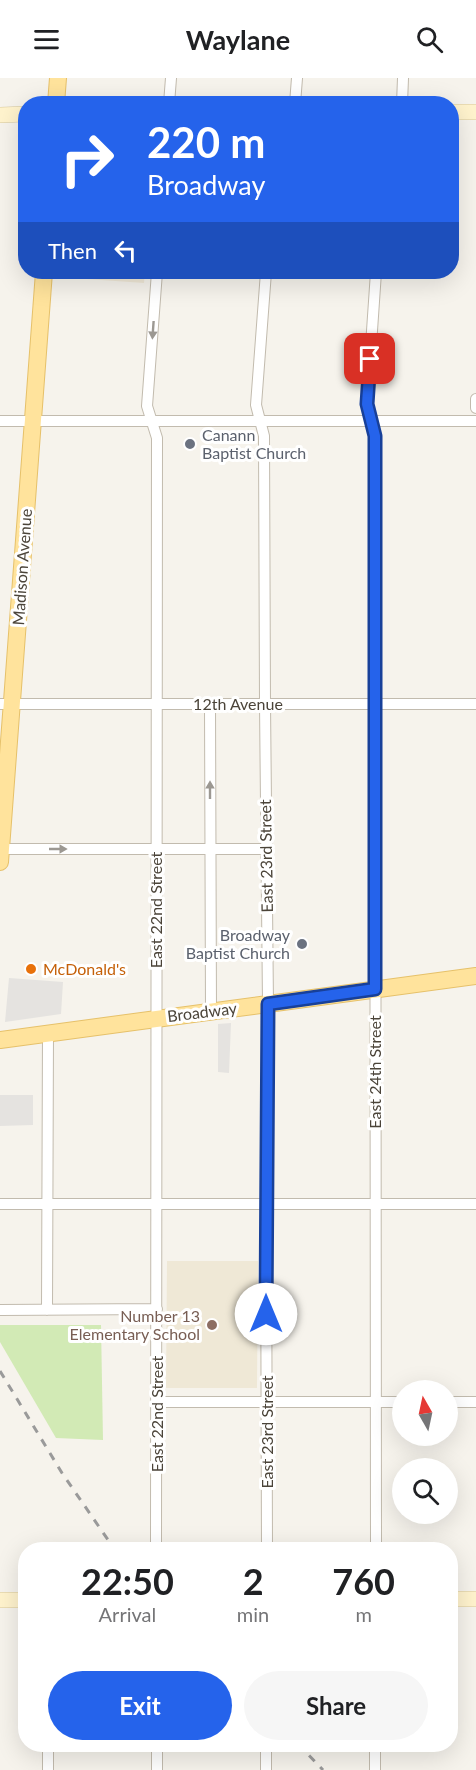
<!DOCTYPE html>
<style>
:root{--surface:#fff;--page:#f6f6f6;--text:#202124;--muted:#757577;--accent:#2563eb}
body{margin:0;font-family:Lato,sans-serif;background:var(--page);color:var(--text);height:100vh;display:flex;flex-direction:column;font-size:22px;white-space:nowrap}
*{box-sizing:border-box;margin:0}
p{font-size:20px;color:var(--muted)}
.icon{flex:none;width:33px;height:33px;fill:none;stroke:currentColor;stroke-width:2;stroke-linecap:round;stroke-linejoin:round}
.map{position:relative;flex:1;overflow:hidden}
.panel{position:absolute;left:18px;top:1464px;width:440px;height:210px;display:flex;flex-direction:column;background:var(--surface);border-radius:24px;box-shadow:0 6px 24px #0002}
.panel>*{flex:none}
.banner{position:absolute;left:18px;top:18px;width:441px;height:183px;border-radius:24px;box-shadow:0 6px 24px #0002;background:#2563eb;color:#fff;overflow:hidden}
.needle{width:39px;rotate:351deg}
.buttons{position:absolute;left:392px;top:1302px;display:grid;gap:12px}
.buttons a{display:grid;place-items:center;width:66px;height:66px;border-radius:50%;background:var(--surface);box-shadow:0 6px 24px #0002;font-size:30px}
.pin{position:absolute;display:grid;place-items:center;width:51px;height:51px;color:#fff;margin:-26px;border-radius:12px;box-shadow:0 3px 9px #0006}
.me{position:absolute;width:66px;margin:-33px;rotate:0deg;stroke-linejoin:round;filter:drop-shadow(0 0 4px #0008)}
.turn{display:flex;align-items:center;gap:21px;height:126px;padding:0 30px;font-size:27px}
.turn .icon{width:78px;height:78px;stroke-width:2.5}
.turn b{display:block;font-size:42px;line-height:51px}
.then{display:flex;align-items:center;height:57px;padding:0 30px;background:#0003;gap:12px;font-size:22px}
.eta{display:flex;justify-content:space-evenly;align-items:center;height:102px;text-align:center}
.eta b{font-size:36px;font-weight:700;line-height:42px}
.primary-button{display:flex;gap:12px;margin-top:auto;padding:12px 30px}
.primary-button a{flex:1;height:69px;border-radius:36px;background:var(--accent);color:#fff;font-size:24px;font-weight:700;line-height:69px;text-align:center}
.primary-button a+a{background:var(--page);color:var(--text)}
header{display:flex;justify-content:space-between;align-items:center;height:78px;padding:0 30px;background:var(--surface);font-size:27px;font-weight:700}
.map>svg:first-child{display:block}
.education{fill:#efe8d6}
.green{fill:#d2eab5}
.parking{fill:#e5e3e0}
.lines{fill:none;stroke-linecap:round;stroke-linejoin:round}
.street-casing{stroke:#c2bbae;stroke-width:12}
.secondary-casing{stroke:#d6c79b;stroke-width:16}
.primary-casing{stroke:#e6c16a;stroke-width:18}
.street{stroke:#fff;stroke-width:10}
.secondary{stroke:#fff3cd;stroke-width:15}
.primary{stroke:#ffe39c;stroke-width:16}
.rail{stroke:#9a9a9a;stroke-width:3;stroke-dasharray:8 8;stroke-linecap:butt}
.oneway{fill:#9c9892}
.route-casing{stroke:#184099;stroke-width:15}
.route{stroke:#2563eb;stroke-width:10}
.worship-dot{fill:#6b7280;stroke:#fff;stroke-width:2}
.food-dot{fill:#e8710a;stroke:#fff;stroke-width:2}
.education-dot{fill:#8d6e63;stroke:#fff;stroke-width:2}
.labels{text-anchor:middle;stroke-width:6;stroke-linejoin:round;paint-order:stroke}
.worship-label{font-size:16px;fill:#5b616d;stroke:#fff;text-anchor:start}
.street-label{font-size:16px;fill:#4b4439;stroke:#fff}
.food-label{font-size:16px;fill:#c56008;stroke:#fff;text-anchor:start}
.education-label{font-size:16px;fill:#785e54;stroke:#fff;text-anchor:end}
</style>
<header><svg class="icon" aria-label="menu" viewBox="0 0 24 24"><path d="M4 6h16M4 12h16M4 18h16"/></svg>Waylane<svg class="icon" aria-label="search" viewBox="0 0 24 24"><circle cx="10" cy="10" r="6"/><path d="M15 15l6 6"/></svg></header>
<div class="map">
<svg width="476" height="1692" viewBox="0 0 476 1692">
<rect width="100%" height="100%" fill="#f6f3ec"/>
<!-- education -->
<path class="education" d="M58 194H145L144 205 58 199Z
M167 1183H258L257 1310H166Z"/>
<!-- green -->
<path class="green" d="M0 1247H101L103 1362 56 1360 0 1264Z"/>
<!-- parking -->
<path class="parking" d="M9 900 63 904 61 936 5 944Z
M231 945 229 995 218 994V946Z
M0 1017H33V1047L0 1048Z"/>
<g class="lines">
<defs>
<path id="street" d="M169 26 171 0
M295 26 297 0
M402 26 403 0
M266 194 256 327 264 358 265 626 268 926 266 1126 267 1472
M376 194 367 326 375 358 376 1472
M476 321V330
M0 343H476
M0 626H476
M210 626 211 933
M0 771H266
M0 1126H476
M0 1232 157 1231
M47 1232 48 955
M157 1324H402
M447 1324H476
M156 1472 157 360 147 328 157 194
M157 1666V1692
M266 1666V1692
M48 1692V1666
M375 1692V1666"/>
<path id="secondary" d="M452 34H476
M0 37 26 36
M450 1521H476
M0 1522H26"/>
<path id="primary" d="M56 26 58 0
M0 784 44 194
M0 962 476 898"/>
</defs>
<!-- street casing -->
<use href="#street" class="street-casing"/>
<!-- secondary casing -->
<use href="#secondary" class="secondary-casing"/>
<!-- primary casing -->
<use href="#primary" class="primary-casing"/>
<!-- street -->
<use href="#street" class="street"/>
<!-- secondary -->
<use href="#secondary" class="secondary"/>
<!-- primary -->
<use href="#primary" class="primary"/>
<!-- rail -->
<path class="rail" d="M0 1293 62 1395 115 1472
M298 1666 323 1692"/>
</g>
<!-- one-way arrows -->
<defs><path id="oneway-solid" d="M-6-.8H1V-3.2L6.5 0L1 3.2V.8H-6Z" transform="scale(1.5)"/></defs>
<g class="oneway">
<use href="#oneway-solid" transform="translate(153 252) rotate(94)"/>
<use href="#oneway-solid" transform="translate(210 712) rotate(-90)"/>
<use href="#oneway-solid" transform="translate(58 771)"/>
</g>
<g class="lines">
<defs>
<path id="route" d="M266 1236 268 926 375 911V358L367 326 370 281"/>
</defs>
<!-- route casing -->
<use href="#route" class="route-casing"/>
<!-- route -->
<use href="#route" class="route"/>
</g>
<!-- markers -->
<g class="worship-dot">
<circle cx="190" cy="366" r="6"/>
<circle cx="302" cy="866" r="6"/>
</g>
<circle class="food-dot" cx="31" cy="891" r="6"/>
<circle class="education-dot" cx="212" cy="1247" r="6"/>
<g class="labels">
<!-- worship labels -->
<g class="worship-label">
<text x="202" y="363">Canann<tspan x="202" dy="18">Baptist Church</tspan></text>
<text x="290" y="863" text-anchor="end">Broadway<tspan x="290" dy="18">Baptist Church</tspan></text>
</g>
<!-- street labels -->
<g class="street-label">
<text transform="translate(22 489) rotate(-86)" y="6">Madison Avenue</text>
<text x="238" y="632">12th Avenue</text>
<text transform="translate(266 778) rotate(-91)" y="6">East 23rd Street</text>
<text transform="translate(156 832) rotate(-90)" y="6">East 22nd Street</text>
<text transform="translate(202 934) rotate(-7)" y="6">Broadway</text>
<text transform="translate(375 994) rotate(-90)" y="6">East 24th Street</text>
<text transform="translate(157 1336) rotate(-90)" y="6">East 22nd Street</text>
<text transform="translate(267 1354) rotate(-90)" y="6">East 23rd Street</text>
</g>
<!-- food labels -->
<g class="food-label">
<text x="43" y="897">McDonald's</text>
</g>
<!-- education labels -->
<g class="education-label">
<text x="200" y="1244">Number 13<tspan x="200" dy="18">Elementary School</tspan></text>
</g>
</g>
</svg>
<div class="buttons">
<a><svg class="needle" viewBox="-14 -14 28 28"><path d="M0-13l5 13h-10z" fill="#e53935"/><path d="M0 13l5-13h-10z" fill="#757577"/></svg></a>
<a><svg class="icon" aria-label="search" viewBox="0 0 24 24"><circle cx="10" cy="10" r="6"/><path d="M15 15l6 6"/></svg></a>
</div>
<div class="pin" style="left:370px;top:281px;background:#d93025"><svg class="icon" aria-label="arrive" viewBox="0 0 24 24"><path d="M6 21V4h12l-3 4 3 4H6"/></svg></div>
<svg class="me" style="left:266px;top:1236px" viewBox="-20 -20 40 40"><circle r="19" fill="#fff"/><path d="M0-13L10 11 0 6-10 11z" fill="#2563eb"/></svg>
<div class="banner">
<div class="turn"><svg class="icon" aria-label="right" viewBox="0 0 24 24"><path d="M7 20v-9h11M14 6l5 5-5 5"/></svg><div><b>220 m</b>Broadway</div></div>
<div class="then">Then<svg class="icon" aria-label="left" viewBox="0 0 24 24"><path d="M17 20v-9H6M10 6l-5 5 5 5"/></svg></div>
</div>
<section class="panel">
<div class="eta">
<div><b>22:50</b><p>Arrival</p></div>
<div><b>2</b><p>min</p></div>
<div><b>760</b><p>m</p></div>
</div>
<div class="primary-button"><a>Exit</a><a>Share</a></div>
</section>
</div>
